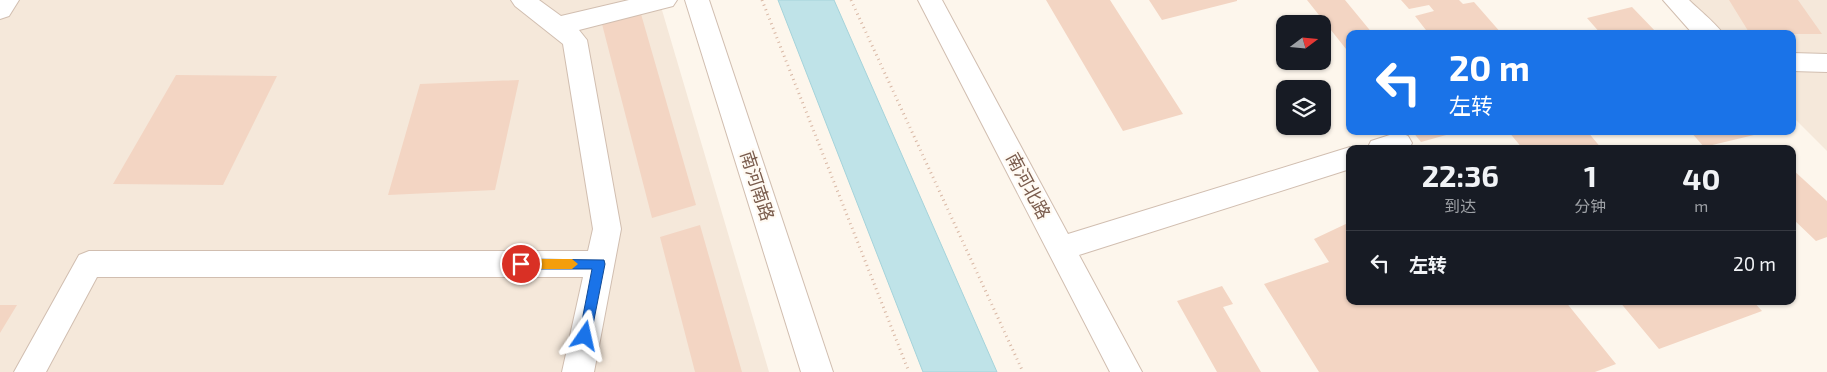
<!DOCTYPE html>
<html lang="zh">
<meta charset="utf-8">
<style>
:root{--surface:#171b24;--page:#20242c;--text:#f1f3f6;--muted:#9ea1a6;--line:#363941}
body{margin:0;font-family:"Exo 2","Noto Sans SC",sans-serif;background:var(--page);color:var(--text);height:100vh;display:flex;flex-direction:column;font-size:19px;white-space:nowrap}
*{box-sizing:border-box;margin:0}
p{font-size:16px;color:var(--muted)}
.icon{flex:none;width:28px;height:28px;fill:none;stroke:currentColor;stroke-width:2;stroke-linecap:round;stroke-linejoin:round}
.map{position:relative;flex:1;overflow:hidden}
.details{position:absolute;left:1346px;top:145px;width:450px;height:160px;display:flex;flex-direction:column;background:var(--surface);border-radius:10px;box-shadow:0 1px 4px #0004}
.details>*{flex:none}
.top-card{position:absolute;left:1346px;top:30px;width:450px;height:105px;border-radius:10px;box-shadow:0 1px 4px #0004;background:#1a73e8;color:#fff;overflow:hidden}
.needle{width:32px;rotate:74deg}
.controls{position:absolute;left:1276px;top:15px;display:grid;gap:10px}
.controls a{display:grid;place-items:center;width:55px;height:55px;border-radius:10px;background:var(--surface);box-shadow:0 1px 4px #0004;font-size:25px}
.pin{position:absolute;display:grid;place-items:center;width:42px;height:42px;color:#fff;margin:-21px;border:2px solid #fff;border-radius:50%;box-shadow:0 1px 5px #0007}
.me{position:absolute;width:55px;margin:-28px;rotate:11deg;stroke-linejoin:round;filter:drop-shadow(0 0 4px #0008)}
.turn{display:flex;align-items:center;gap:18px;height:105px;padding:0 20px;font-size:22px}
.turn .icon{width:65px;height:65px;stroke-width:2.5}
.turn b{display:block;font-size:35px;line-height:42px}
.eta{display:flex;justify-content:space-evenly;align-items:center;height:85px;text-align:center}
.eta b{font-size:30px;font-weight:700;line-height:35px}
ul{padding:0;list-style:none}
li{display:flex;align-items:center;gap:15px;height:65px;padding:0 20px;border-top:1px solid var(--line)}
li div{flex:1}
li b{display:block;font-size:19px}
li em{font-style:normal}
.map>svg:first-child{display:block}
.residential{fill:#f5e8da}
.water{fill:#bfe3e8;stroke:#a5d3da}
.building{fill:#f3d5c3}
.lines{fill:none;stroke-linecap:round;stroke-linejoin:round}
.minor-casing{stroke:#d1beb0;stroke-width:2}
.path{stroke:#d9b8a5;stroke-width:3;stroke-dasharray:1 4;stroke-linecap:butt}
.minor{fill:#fff;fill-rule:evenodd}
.route{fill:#1a73e8;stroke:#114b97}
.slow{fill:#f59e0b}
.labels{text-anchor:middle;stroke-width:4.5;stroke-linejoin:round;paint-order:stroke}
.street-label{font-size:18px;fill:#7a5c4d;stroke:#fffaf3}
</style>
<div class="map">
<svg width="1827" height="372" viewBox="0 0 1827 372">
<rect width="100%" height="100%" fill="#fdf6ec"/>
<!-- residential -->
<path class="residential" d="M0 0H659L769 372H0Z
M1673 0H1827V151L1793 117 1792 34H1707Z"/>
<!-- water -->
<path class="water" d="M778 0H834L997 372H923Z"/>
<!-- building -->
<path class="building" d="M1046 0H1110L1183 114 1123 131Z
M1149 0H1237V1L1162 20Z
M1307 0H1345L1373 34H1350V54Z
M1401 0H1459L1463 4 1474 2 1502 34H1429L1415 16 1434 11 1429 5 1409 9Z
M1729 0H1798L1822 34H1750Z
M1632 7 1658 34H1601L1587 18Z
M641 14 696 205 652 218 602 24Z
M176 75 277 76 223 185 113 184Z
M519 80 495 190 388 195 420 84Z
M1412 131H1457V132L1421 142Z
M1508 131H1587L1602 149H1523Z
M1690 131H1750L1754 135 1704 147Z
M1792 169 1827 201V237L1816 241 1792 218Z
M1350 222V301H1565L1616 364 1595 372H1319L1264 284 1329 262 1314 239Z
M700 225 742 372H695L660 237Z
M1222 286 1233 304 1223 307 1261 372H1217L1177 301Z
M1619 301H1753L1762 311 1659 349Z
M0 305H17L0 333Z"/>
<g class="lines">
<defs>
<path id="minor" d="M0 0H19L9 16 0 19Z
M511 0H539L561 16 629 0H677L673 6 579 30 587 40 621 229 594 372H562L583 277H97L46 372H14L79 255 89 251H588L593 229 563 44 515 6Z
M685 0H709L833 372H801Z
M918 0H942L1068 234 1350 147 1355 149H1350V169L1079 255 1142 372H1110Z
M1663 0H1689C1698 9 1718 25 1723 34H1693Z
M1792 53 1827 54V72L1792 71Z
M1399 132 1408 136 1412 143 1409 149H1367L1371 141Z"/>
</defs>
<!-- minor casing -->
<use href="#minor" class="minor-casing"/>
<!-- path -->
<path class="path" d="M762 0 909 372
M851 0 1023 372"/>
<!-- minor -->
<use href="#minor" class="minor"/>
</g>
<!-- route -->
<path class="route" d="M521 259 604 260 605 264 590 340H581L579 336 592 269H521L515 264Z"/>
<!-- slow -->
<path class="slow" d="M541 259H572L578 264 572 269H541L535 264Z"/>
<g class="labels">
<!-- street labels -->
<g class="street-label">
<text transform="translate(757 186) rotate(72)" y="6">南河南路</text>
<text transform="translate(1028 186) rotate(62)" y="6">南河北路</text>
</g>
</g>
</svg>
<div class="controls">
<a><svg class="needle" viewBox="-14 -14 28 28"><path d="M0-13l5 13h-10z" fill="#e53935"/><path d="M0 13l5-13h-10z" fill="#9ea1a6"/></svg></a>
<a><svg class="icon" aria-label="layers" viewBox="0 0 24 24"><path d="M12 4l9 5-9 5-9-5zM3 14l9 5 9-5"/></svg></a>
</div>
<div class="pin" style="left:521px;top:264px;background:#d93025"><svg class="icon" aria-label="arrive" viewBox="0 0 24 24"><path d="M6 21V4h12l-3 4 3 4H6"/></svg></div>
<svg class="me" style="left:585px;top:336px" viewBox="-20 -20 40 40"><path d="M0-17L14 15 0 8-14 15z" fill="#1a73e8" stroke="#fff" stroke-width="4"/></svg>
<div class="top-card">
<div class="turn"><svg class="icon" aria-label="left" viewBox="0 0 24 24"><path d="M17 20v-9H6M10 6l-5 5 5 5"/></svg><div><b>20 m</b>左转</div></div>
</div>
<section class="details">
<div class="eta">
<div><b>22:36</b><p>到达</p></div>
<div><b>1</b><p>分钟</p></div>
<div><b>40</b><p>m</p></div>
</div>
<ul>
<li><svg class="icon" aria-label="left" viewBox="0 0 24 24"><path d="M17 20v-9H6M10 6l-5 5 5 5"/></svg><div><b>左转</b></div><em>20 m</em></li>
</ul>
</section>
</div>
